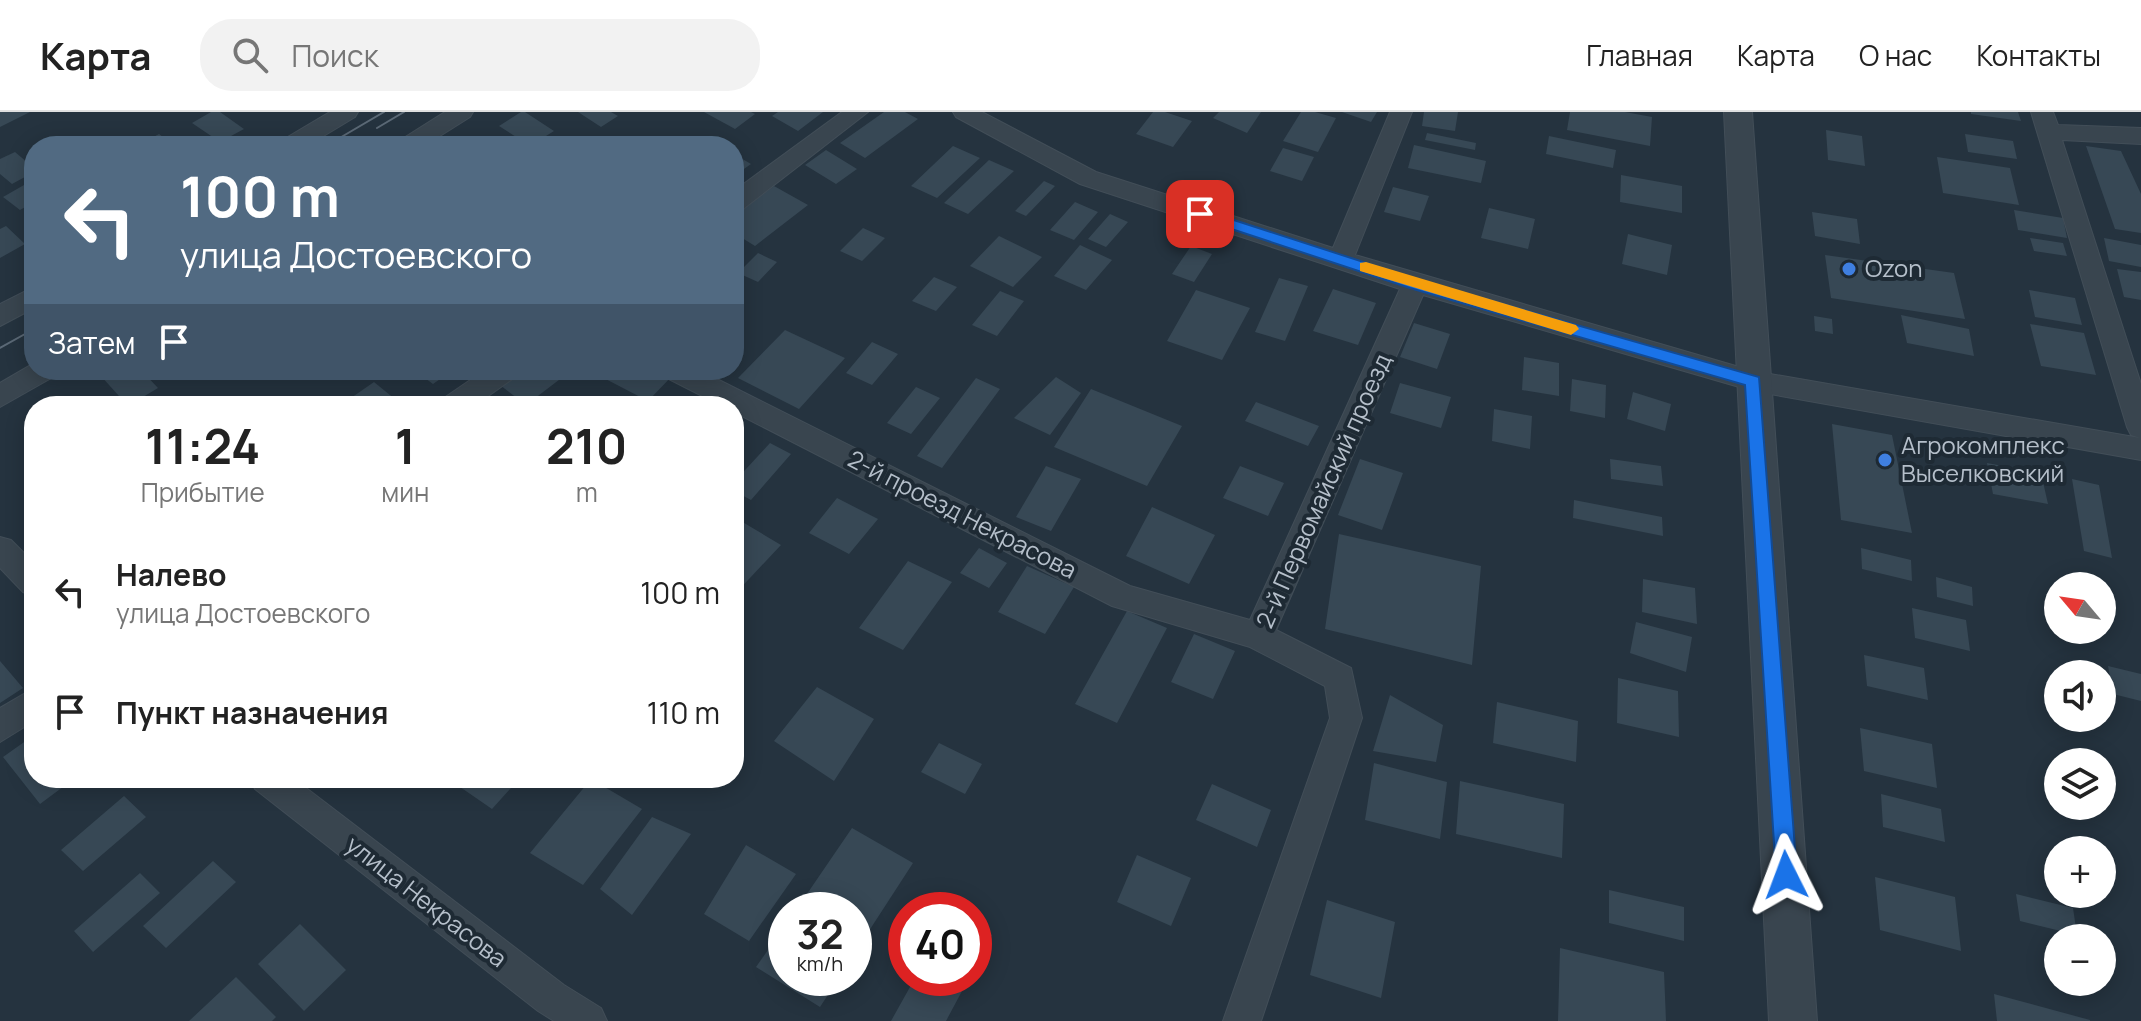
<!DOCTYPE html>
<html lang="ru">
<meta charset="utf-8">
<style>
:root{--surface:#fff;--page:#f2f2f2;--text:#222;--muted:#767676;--line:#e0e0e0}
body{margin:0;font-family:Manrope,sans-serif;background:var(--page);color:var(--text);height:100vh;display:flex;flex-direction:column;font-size:30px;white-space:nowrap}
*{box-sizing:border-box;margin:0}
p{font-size:26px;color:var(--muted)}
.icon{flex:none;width:44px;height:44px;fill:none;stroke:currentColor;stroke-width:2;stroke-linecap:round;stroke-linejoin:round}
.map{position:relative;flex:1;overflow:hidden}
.side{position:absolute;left:24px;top:284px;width:720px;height:392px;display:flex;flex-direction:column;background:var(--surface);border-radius:32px;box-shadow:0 4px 20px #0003}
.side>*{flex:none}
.top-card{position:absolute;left:24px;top:24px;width:720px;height:244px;border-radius:32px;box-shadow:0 4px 20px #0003;background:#516a82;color:#fff;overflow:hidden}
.needle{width:52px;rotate:299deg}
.buttons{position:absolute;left:2044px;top:460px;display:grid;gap:16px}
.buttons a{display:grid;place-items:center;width:72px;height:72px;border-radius:50%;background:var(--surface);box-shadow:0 4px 20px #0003;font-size:40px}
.speed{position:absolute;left:768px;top:780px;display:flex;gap:16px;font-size:40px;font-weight:700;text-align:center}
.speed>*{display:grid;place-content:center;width:104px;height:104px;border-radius:50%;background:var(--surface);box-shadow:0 4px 20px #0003;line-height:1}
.speed small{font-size:20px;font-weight:400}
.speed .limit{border:12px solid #d22;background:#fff;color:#111}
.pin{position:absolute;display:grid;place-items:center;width:68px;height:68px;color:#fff;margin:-34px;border-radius:16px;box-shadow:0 4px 12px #0006}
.me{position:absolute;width:88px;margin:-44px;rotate:357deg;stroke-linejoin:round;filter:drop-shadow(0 0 6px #0008)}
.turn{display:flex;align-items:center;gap:28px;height:168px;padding:0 24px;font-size:36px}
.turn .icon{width:104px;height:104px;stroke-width:2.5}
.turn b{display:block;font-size:56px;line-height:68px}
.then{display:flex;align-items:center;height:76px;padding:0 24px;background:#0003;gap:16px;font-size:30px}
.eta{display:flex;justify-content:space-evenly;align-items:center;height:136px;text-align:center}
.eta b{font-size:48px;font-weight:700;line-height:56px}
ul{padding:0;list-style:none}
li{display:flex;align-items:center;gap:24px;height:120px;padding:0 24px}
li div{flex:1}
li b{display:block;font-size:30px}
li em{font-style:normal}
header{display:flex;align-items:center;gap:48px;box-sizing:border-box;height:112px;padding:0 40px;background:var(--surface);border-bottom:2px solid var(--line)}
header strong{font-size:38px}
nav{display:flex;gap:44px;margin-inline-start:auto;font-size:28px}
.search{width:560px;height:72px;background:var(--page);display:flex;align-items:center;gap:20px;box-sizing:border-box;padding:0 28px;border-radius:32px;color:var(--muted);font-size:30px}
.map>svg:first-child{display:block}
.building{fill:#374855}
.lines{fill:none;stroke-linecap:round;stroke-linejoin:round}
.minor-casing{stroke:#424e58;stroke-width:2}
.tertiary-casing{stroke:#424e58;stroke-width:2}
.minor{fill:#39454f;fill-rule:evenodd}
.tertiary{fill:#39454f;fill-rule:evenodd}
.tram{stroke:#5b6976;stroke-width:2}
.route{fill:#1a73e8;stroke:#114b97;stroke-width:2}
.slow{fill:#f59e0b}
.shop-dot{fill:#3f7fe0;stroke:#1e2a34;stroke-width:3}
.labels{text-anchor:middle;stroke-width:8;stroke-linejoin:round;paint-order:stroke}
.poi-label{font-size:24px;fill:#b5bfca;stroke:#1e2a34;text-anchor:start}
.street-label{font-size:24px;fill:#b5bfca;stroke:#1e2a34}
</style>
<header>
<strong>Карта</strong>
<div class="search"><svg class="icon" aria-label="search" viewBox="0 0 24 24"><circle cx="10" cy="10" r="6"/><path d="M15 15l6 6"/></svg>Поиск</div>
<nav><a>Главная</a><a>Карта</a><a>О нас</a><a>Контакты</a></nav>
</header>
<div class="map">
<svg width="2141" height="909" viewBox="0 0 2141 909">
<rect width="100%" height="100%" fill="#25333f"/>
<!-- building -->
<path class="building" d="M0 0H30L0 15Z
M211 0H220L244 17 220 30 192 11Z
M521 0H525L554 19 530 34 499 14Z
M578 0H611L618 4 601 15Z
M704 0H751L755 2 735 17Z
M778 0H823L798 19 772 4Z
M884 0H905L918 7 865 46 840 31Z
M1153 0H1165L1192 9 1173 35 1136 22Z
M1219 0H1261L1247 21 1213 6Z
M1301 0H1315L1336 6 1318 40 1283 29Z
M1342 0H1377L1371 10Z
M1424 0H1458L1455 19 1422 14Z
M1570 0H1625L1652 5 1650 34 1567 18Z
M1971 0H2018L2021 9 1971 2Z
M1826 18 1862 24 1865 54 1828 48Z
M1427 21 1476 31 1475 38 1425 28Z
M159 22 175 34H137Z
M1965 22 2013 29 2017 47 1968 40Z
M1549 24 1616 38 1613 56 1546 42Z
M1414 33 1486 49 1481 71 1408 56Z
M953 34 980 46 937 86 911 74Z
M2086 34 2121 39 2141 82V121L2115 117Z
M1283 36 1314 45 1302 69 1270 59Z
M826 38 857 57 836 72 805 53Z
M15 40 34 56V60L12 72 0 62V47Z
M734 42 751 52 734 64Z
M1937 45 2010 56 2019 93 1943 81Z
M989 48 1014 59 968 102 944 91Z
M1621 63 1682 74V101L1620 90Z
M1044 69 1055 74 1026 104 1015 99Z
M24 73 34 80V90L20 98 3 85Z
M774 74 808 93 755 134 734 121V104Z
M1393 75 1429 84 1420 109 1384 100Z
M1075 90 1098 100 1074 128 1050 118Z
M1489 96 1535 107 1528 137 1481 126Z
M2014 98 2063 106 2067 126 2018 118Z
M1812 100 1857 107 1860 132 1815 124Z
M1110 102 1128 110 1106 135 1088 127Z
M6 114 25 132 0 146V117Z
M863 116 885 126 862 149 840 139Z
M1628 122 1672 133 1667 163 1622 152Z
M999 124 1042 145 1013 175 970 154Z
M2030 126 2063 131 2067 144 2034 139Z
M2104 126 2141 133V155L2109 149Z
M1080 133 1112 148 1086 178 1054 164Z
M1191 134 1212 142 1194 170 1172 162Z
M758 141 777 150 758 170 738 161Z
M1825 143 1954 161 1965 207 1831 186Z
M2117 157 2141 160V188L2124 185Z
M934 165 957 175 936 199 912 189Z
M1279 166 1308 174 1285 229 1255 220Z
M1333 177 1376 191 1358 233 1313 219Z
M1196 178 1250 196 1222 248 1167 229Z
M2029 178 2075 186 2082 213 2035 205Z
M1000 179 1024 189 997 224 972 213Z
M1901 203 1969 217 1974 244 1907 231Z
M1814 204 1832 207 1833 222 1815 219Z
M1414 211 1450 222 1437 257 1400 245Z
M2030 212 2084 221 2096 263 2041 254Z
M785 218 845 246 799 297 738 266Z
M872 230 898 242 872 273 846 261Z
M1524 245 1559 251V284L1522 278Z
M108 258H141L158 276 128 294 100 263Z
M414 258H453L433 272Z
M520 258H572L526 293 500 273Z
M597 258H666L674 262 648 289 594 261Z
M1056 265 1081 281 1050 323 1014 306Z
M976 266 1000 277 942 356 917 344Z
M1572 267 1606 273 1605 306 1570 299Z
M374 270 401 292 355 294 348 288Z
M1400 271 1451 285 1441 316 1390 301Z
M916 275 940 286 911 322 887 311Z
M1091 277 1182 314 1147 374 1054 335Z
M1633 280 1671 292 1665 319 1627 307Z
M1256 290 1319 314 1308 334 1245 309Z
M1494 297 1532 304 1530 337 1492 329Z
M1832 312 1892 323 1912 421 1841 408Z
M770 331 791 342 751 388 734 379V370Z
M1360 347 1403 361 1382 418 1338 403Z
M1610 347 1661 354 1663 374 1611 367Z
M1987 351 2041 361 2048 392 1993 382Z
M1046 354 1081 367 1051 419 1016 405Z
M1240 354 1284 371 1268 404 1223 386Z
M2072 367 2099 373 2112 446 2084 439Z
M837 386 878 407 849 442 809 421Z
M1574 388 1662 405 1663 424 1573 406Z
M1152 395 1215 423 1189 472 1126 444Z
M734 405 781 433 734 483Z
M1339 422 1481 454 1472 553 1325 517Z
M979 436 1007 451 989 476 960 461Z
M1861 436 1911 448 1912 469 1862 457Z
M908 449 952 470 903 538 859 516Z
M1027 454 1074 475 1045 522 998 500Z
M1936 465 1972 475 1973 494 1937 485Z
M1643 467 1695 476 1697 512 1642 500Z
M1912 496 1966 508 1970 539 1915 526Z
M1127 499 1167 516 1117 611 1075 592Z
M1636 510 1692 525 1686 560 1630 541Z
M1194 522 1235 539 1213 587 1171 570Z
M1864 543 1924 556 1928 588 1867 574Z
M0 549 23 576 0 591Z
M2108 554 2141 562V589L2113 582Z
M1618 566 1678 579 1679 625 1617 611Z
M817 575 874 607 834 669 774 629Z
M1390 583 1443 613 1436 650 1373 639Z
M1497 590 1578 609 1576 650 1493 631Z
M1860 616 1932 632 1937 676 1864 659Z
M34 623V666H75L40 692 3 645Z
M939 631 982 652 965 682 921 660Z
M1374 651 1447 670 1440 727 1365 708Z
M447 666H520L492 697Z
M591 667 642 697 583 773 530 741Z
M1460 669 1564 692 1562 746 1456 722Z
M1212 672 1271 698 1257 735 1196 708Z
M1881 682 1941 697 1945 730 1883 715Z
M124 684 146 705 83 759 61 738Z
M652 705 691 722 632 803 600 777Z
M852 716 913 751 854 842V798H796Z
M746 733 796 762 749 829 704 802Z
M1137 743 1191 766 1171 814 1117 790Z
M213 749 236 770 166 836 143 814Z
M140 761 160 781 93 840 74 819Z
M1875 765 1955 785 1961 839 1880 818Z
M1609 778 1684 795V829L1609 811Z
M2016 782 2073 796 2077 823 2020 809Z
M1327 788 1395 810 1381 886 1310 863Z
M300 812 346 858 304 899 258 852Z
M786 812V866H839L820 895 756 855Z
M974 814 992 823 974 857Z
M1560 836 1664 860 1666 909H1558Z
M236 865 276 905 272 909H189Z
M915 866H969L946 909H891Z
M1994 882 2090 908V909H1997Z"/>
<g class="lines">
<defs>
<path id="minor" d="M330 0H358L355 5 307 34H277L281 29Z
M445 0H473L470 5 424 34H395L399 29Z
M842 0H868L743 97 734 99V79Z
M953 0H982L1096 60 1333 136 1390 0H1412L1355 143 1753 259 2140 326 2131 323 2127 315 2031 0H2053L2058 13 2141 16V32L2062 28 2141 272V348L1753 279 1423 183 1276 518 1351 556 1362 606 1261 909H1223L1330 606 1325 574 1250 535 1112 494 734 300V294H722L665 265 662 258H699L1130 474 1250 508 1400 177 1080 72 956 5Z
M34 175V196L0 214V192Z
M34 251V258H56L53 265 0 295V271Z
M485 258H518L515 265 474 294H440L444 286Z
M0 425 11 428 34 451V484L23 480 0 456Z
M34 576V609L0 630V596Z
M250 666H293L564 873 601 896 607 909H554L538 899 255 677Z"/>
<path id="tertiary" d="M1724 0H1752L1817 909H1769Z"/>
</defs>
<!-- minor casing -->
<use href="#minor" class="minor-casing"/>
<!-- tertiary casing -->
<use href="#tertiary" class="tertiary-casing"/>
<!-- minor -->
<use href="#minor" class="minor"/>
<!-- tertiary -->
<use href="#tertiary" class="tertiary"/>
<!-- tram -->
<path class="tram" d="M377 16 404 0
M326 34 384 0
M0 236 34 217"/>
</g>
<!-- route -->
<path class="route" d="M1200 97 1419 168 1759 265 1797 763 1794 770 1786 773 1779 770 1776 763 1745 273 1410 176 1195 105V98Z"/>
<!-- slow -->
<path class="slow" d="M1366 150 1576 213 1579 217 1571 223 1360 159V151Z"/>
<!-- markers -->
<g class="shop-dot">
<circle cx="1849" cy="157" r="8"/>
<circle cx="1885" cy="348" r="8"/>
</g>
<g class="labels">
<!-- poi labels -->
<g class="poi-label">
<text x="1865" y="165">Ozon</text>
<text x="1901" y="342">Агрокомплекс<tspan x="1901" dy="28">Выселковский</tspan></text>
</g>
<!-- street labels -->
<g class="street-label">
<text transform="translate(1324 379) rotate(-66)" y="8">2-й Первомайский проезд</text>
<text transform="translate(962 403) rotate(27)" y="8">2-й проезд Некрасова</text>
<text transform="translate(426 790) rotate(38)" y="8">улица Некрасова</text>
</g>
</g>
</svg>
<div class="buttons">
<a><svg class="needle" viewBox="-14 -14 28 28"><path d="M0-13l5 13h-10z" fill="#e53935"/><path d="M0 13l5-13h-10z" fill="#767676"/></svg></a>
<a><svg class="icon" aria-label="sound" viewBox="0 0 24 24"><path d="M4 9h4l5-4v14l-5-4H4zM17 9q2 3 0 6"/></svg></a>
<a><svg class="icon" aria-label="layers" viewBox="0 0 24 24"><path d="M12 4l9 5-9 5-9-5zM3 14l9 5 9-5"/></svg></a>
<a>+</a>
<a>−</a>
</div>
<div class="speed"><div>32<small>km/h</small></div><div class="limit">40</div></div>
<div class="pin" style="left:1200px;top:102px;background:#d93025"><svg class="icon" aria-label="arrive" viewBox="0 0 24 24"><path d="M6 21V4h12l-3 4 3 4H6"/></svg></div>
<svg class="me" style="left:1786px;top:763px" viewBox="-20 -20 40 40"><path d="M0-17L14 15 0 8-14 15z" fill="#1a73e8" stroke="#fff" stroke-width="4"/></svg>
<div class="top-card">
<div class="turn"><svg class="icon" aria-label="left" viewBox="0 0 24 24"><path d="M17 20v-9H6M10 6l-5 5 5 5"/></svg><div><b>100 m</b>улица Достоевского</div></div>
<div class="then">Затем<svg class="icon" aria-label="arrive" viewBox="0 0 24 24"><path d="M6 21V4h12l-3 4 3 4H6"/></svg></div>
</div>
<section class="side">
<div class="eta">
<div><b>11:24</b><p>Прибытие</p></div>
<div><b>1</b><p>мин</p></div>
<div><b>210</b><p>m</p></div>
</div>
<ul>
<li><svg class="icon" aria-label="left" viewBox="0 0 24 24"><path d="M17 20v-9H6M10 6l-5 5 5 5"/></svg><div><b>Налево</b><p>улица Достоевского</p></div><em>100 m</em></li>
<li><svg class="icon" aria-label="arrive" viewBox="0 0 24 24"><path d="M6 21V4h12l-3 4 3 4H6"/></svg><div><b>Пункт назначения</b></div><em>110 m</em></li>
</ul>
</section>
</div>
